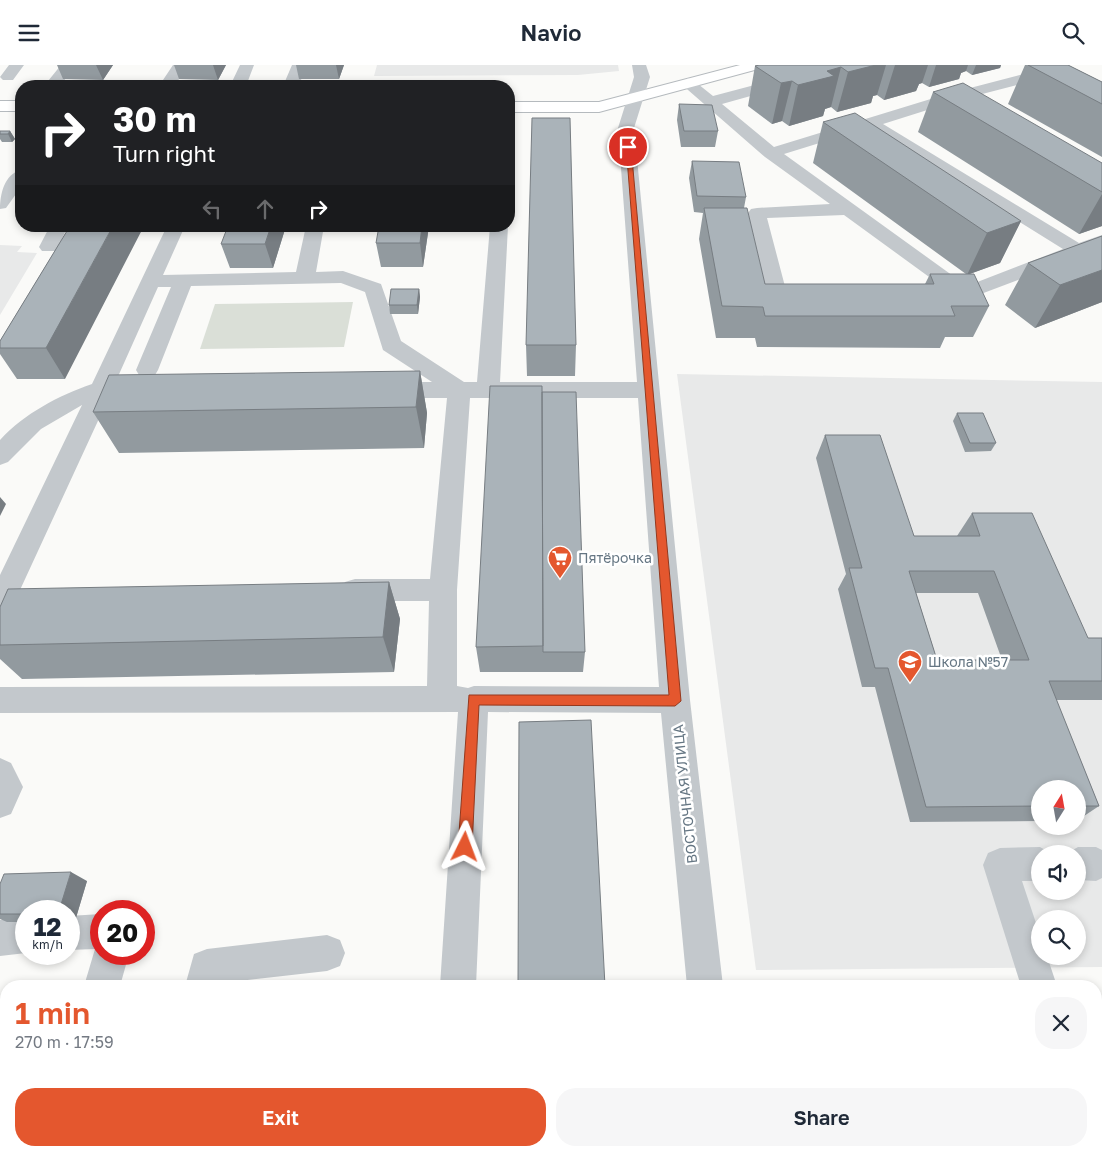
<!DOCTYPE html>
<meta charset="utf-8">
<style>
:root{--surface:#fff;--page:#f6f6f7;--text:#1f2937;--muted:#747a83;--accent:#e4572e}
body{margin:0;font-family:"Golos Text",sans-serif;background:var(--page);color:var(--text);height:100vh;display:flex;flex-direction:column;font-size:19px;white-space:nowrap}
*{box-sizing:border-box;margin:0}
p{font-size:16px;color:var(--muted)}
.icon{flex:none;width:28px;height:28px;fill:none;stroke:currentColor;stroke-width:2;stroke-linecap:round;stroke-linejoin:round}
.map{position:relative;flex:1;overflow:hidden}
.panel{position:absolute;left:0px;top:915px;width:1102px;height:176px;display:flex;flex-direction:column;background:var(--surface);border-radius:20px 20px 0 0;box-shadow:0 2px 8px #0003}
.panel>*{flex:none}
.top-card{position:absolute;left:15px;top:15px;width:500px;height:152px;border-radius:20px;box-shadow:0 2px 8px #0003;background:#202124;color:#fff;overflow:hidden}
.needle{width:32px;rotate:11deg}
.fabs{position:absolute;left:1031px;top:715px;display:grid;gap:10px}
.fabs a{display:grid;place-items:center;width:55px;height:55px;border-radius:50%;background:var(--surface);box-shadow:0 2px 8px #0003;font-size:25px}
.speed{position:absolute;left:15px;top:835px;display:flex;gap:10px;font-size:25px;font-weight:700;text-align:center}
.speed>*{display:grid;place-content:center;width:65px;height:65px;border-radius:50%;background:var(--surface);box-shadow:0 2px 8px #0003;line-height:1}
.speed small{font-size:12px;font-weight:400}
.speed .limit{border:8px solid #d22;background:#fff;color:#111}
.pin{position:absolute;display:grid;place-items:center;width:42px;height:42px;color:#fff;margin:-21px;border:2px solid #fff;border-radius:50%;box-shadow:0 1px 5px #0007}
.me{position:absolute;width:55px;margin:-28px;rotate:3deg;stroke-linejoin:round;filter:drop-shadow(0 0 4px #0008)}
.turn{display:flex;align-items:center;gap:18px;height:105px;padding:0 15px;font-size:22px}
.turn .icon{width:65px;height:65px;stroke-width:2.5}
.turn b{display:block;font-size:35px;line-height:42px}
.lanes{display:flex;align-items:center;height:48px;padding:0 15px;background:#0003;justify-content:center;gap:25px;direction:ltr}
.lanes .off{opacity:.35}
.round{display:grid;place-items:center;flex:none;width:52px;height:52px;border-radius:20px;background:var(--page)}
.overview{display:flex;align-items:center;justify-content:space-between;height:85px;padding:0 15px}
h1{font-size:30px;font-weight:600;line-height:38px;color:var(--accent)}
.primary-button{display:flex;gap:10px;margin-top:auto;padding:10px 15px}
.primary-button a{flex:1;height:58px;border-radius:20px;background:var(--accent);color:#fff;font-size:20px;font-weight:600;line-height:58px;text-align:center}
.primary-button a+a{background:var(--page);color:var(--text)}
header{display:flex;justify-content:space-between;align-items:center;height:65px;padding:0 15px;background:var(--surface);font-size:22px;font-weight:600}
.map>svg:first-child{display:block}
.built{fill:#e8e9e9;fill-rule:evenodd}
.green{fill:#dadfd7}
.lines{fill:none;stroke-linecap:round;stroke-linejoin:round}
.major-casing{stroke:#b5babe;stroke-width:2}
.minor{fill:#c3c8cc;fill-rule:evenodd}
.major{fill:#fff;fill-rule:evenodd}
.wall{fill:#929a9f;fill-rule:evenodd}
.shaded-wall{fill:#777d82}
.building{fill:#aab3b9;stroke:#777d82;fill-rule:evenodd}
.route{fill:#e4572e;stroke:#94391e}
.labels{text-anchor:middle;stroke-width:5;stroke-linejoin:round;paint-order:stroke}
.poi-label{font-size:14px;fill:#657683;stroke:#fff;text-anchor:start}
.street-label{font-size:14px;fill:#657683;stroke:#fff}
</style>
<header><svg class="icon" aria-label="menu" viewBox="0 0 24 24"><path d="M4 6h16M4 12h16M4 18h16"/></svg>Navio<svg class="icon" aria-label="search" viewBox="0 0 24 24"><circle cx="10" cy="10" r="6"/><path d="M15 15l6 6"/></svg></header>
<div class="map">
<svg width="1102" height="1091" viewBox="0 0 1102 1091">
<rect width="100%" height="100%" fill="#fafaf8"/>
<!-- built -->
<path class="built" d="M377 0H618L619 6 578 10 374 11Z
M0 180 22 181 17 187 37 188 0 250Z
M677 309 1102 317V902L756 905ZM1040 724H1078V761H1040ZM1040 789H1078V826H1040ZM1040 854H1078V891H1040Z"/>
<!-- green -->
<path class="green" d="M353 237 344 282 200 284 215 239Z"/>
<g class="lines">
<defs>
<path id="major" d="M740 0H764L762 3 599 47H509V37H599Z
M0 36H21V46H0Z"/>
</defs>
<!-- major casing -->
<use href="#major" class="major-casing"/>
<!-- minor -->
<path class="minor" d="M9 0H24L13 15H3L0 12Z
M61 0H76L60 21H44Z
M173 0H187L175 21H159Z
M240 0H254L246 21H230Z
M292 0H306L299 21H283Z
M632 0H646L650 12 634 63 690 635 723 921H687L661 648 488 647 476 921H440L458 647 0 648V622L427 621 429 536H355L345 533 341 525 345 517 355 514H430L447 333H385L377 330 374 325 377 320 385 317H432L383 285 365 227 341 218 191 221 158 305 155 310 147 312 139 310 136 305 171 222H158L116 316 147 319 150 324 147 329 109 332 14 538 10 546 0 549V510L82 340 41 364 8 397 0 400V375C25 348 58 331 92 319L167 161H185L163 210 296 207 306 161H324L316 207 343 206 381 219 401 276 464 317H477L490 161H508L500 317H637L618 63 634 12ZM470 333H638L659 622 474 621 468 623 457 621V525Z
M830 0H854L852 3 722 39 774 82 947 29 1035 6 1040 8 1043 11 1040 14 959 35 883 59 1079 178 1102 170V183L965 235 958 233 844 150 767 153 787 229 805 231 808 235 805 239 779 242 772 240 769 236 748 148 751 144 757 143 830 139 765 92 680 18 688 13 693 15 713 31ZM868 63 1063 184 967 221 784 89Z
M21 105V122L6 143 0 144C0 130 4 109 21 105Z
M50 161H68L56 186H42L39 182Z
M0 693 11 698 23 722 11 749 0 753Z
M1040 782 1052 789H1040V816H1022L1040 870V891H1047L1057 921H1021L983 800 988 788 1000 783Z
M1078 782H1096L1102 785V813L1096 816 1078 815V789H1066Z
M101 849V889H129L120 921H84L95 884 69 885V851Z
M26 854V888L0 891V855Z
M327 870 340 875 345 888 340 901 327 906 222 918 221 921H185L194 889 207 884Z
M1096 966H1102V1004H1096Z
M39 1085H79L78 1091H38Z
M149 1085H189L188 1091H148Z
M431 1085H471V1091H431Z
M701 1085H741L742 1091H702Z"/>
<!-- major -->
<use href="#major" class="major"/>
</g>
<!-- wall -->
<path class="wall" d="M57 0H113L103 15 63 14Z
M174 0H226L218 15 179 14Z
M296 0H344L339 14H299Z
M759 0H1001L1000 3 972 10 966 6 961 8 959 14 929 22 922 18 919 19 916 26 884 35 877 30 873 31 871 38 837 47 831 42 825 44 823 51 789 61 782 56 772 59 748 41 755 1Z
M1025 0H1068L1102 17V92L1008 39Z
M933 27 1102 98V161L1079 169 918 67Z
M679 39 718 66 715 82H681L677 55Z
M823 57 1021 156 1000 198 969 209 989 241 973 272H945L940 283 757 282 755 273H716L699 174 703 148 694 147 689 113 692 96 746 132 744 143 765 219H925L930 209H966L813 98Z
M21 64V77L17 69Z
M0 66H10L15 74 12 77H2L0 74Z
M70 161 65 314H17L0 289V276Z
M286 161 273 203H230L221 179Z
M429 161 423 202H381L376 178Z
M1102 171V237L1035 263 1005 240 1028 198Z
M419 224 420 232 418 249H390L389 240Z
M526 280H576L575 311H527Z
M420 306 427 348 424 383 119 388 93 347Z
M542 327 585 587 583 607H480L476 582Z
M957 348 996 378 991 386 965 387 953 356Z
M825 370 914 471H957L972 448 1088 573H1102V635H1056L1099 741 1078 755V724H1040V756L910 757 875 622H862L838 524 846 509 816 393ZM916 528H978L1002 595H937Z
M389 517 400 554 394 607 22 614 0 594V542Z
M87 816 75 856H69V846H26V857H7L0 854V819Z"/>
<!-- shaded-wall -->
<path class="shaded-wall" d="M96 0H113L103 15Z
M213 0H226L218 15Z
M336 0H344L339 14Z
M873 0H886L877 30 873 31 871 38 837 47 848 7Z
M895 0H928L922 18 919 19 916 26 884 35Z
M936 0H968L966 6 961 8 959 14 929 22Z
M976 0H1001L1000 3 972 10Z
M841 2 831 42 825 44 823 51 789 61 798 20 827 6Z
M792 16 782 56 772 59 781 18Z
M10 66 15 74 12 77 8 69Z
M1102 129V161L1079 169Z
M1021 156 1000 198 967 210 987 168Z
M113 161H144L65 314 46 283Z
M271 161H286L273 203 265 179Z
M422 161H429L423 202 420 178Z
M1102 205V237L1035 263 1060 220Z
M419 224 420 232 418 249 417 240Z
M420 306 427 348 424 383 416 342Z
M0 432 6 439 0 451Z
M389 517 400 554 394 607 383 572Z
M71 807 87 816 75 856 69 853V846H59Z
M6 948V1085H13L11 1091H0V966Z
M301 1085H324L323 1091H300Z"/>
<!-- building -->
<path class="building" d="M759 0H876L848 7 841 2 827 6 834 11 798 20 792 16 781 18 755 1Z
M1028 0H1068L1102 17V39Z
M963 18 1102 98V127L933 27Z
M679 39 712 40 718 66H684Z
M855 48 1021 156 987 168 823 57Z
M532 53H570L576 280H526Z
M21 64V69H17Z
M0 66H10L8 69H0Z
M692 96 739 97 746 132 697 131Z
M704 143H747L765 219H934L930 209H974L989 241H951L955 251H765L763 242 722 241Z
M70 161H113L46 283H0V276Z
M228 161H271L265 179H221Z
M379 161H422L420 178H376Z
M1102 171V205L1060 220 1028 198Z
M391 224H419L417 240H389Z
M420 306 416 342 93 347 109 310Z
M490 321H542L543 581 476 582Z
M542 327H576L585 587H543Z
M957 348H983L996 378H970Z
M825 370H880L914 471H980L972 448H1032L1088 573H1102V616H1049L1099 741H1078V724H1040V741L926 742 888 603H875L849 503H862ZM909 506H994L1029 595H937Z
M389 517 383 572 0 580V542L8 524Z
M591 655 605 921H518L519 657Z
M71 807 59 846H26V849H0V819L4 809Z
M0 939H6V948L0 966Z
M204 1085H301L300 1091H203Z
M518 1085H614V1091H518Z"/>
<!-- route -->
<path class="route" d="M626 80 631 82 681 636 675 641 479 640 472 782 470 786 465 788 460 786 458 782 469 630H669Z"/>
<!-- icons -->
<defs>
<symbol id="supermarket-pin" viewBox="-11 -11 22 30"><path d="M0 17L-7.5 6A9.5 9.5 0 1 1 7.5 6Z" fill="#e4572e" stroke="#fff"/><path d="M-6-5.5h2.5l.6 2H6L4.5 2H-2.5L-4.4-4H-6ZM-1.5 3.2a1.3 1.3 0 1 0 .1 0ZM3 3.2a1.3 1.3 0 1 0 .1 0Z" fill="#fff"/></symbol>
<symbol id="school-pin" viewBox="-11 -11 22 30"><path d="M0 17L-7.5 6A9.5 9.5 0 1 1 7.5 6Z" fill="#e4572e" stroke="#fff"/><path d="M0-5L7-2L0 1L-7-2ZM-4 1L0 2.5L4 1V4Q0 6-4 4Z" fill="#fff"/></symbol>
</defs>
<g fill-rule="evenodd">
<use href="#supermarket-pin" x="546" y="479" width="28" height="38"/>
<use href="#school-pin" x="896" y="583" width="28" height="38"/>
</g>
<g class="labels">
<!-- poi labels -->
<g class="poi-label">
<text x="578" y="498">Пятёрочка</text>
<text x="928" y="602">Школа №57</text>
</g>
<!-- street labels -->
<g class="street-label">
<text transform="translate(685 729) rotate(-96)" y="5">ВОСТОЧНАЯ УЛИЦА</text>
</g>
</g>
</svg>
<div class="fabs">
<a><svg class="needle" viewBox="-14 -14 28 28"><path d="M0-13l5 13h-10z" fill="#e53935"/><path d="M0 13l5-13h-10z" fill="#747a83"/></svg></a>
<a><svg class="icon" aria-label="sound" viewBox="0 0 24 24"><path d="M4 9h4l5-4v14l-5-4H4zM17 9q2 3 0 6"/></svg></a>
<a><svg class="icon" aria-label="search" viewBox="0 0 24 24"><circle cx="10" cy="10" r="6"/><path d="M15 15l6 6"/></svg></a>
</div>
<div class="speed"><div>12<small>km/h</small></div><div class="limit">20</div></div>
<div class="pin" style="left:628px;top:82px;background:#d93025"><svg class="icon" aria-label="arrive" viewBox="0 0 24 24"><path d="M6 21V4h12l-3 4 3 4H6"/></svg></div>
<svg class="me" style="left:465px;top:782px" viewBox="-20 -20 40 40"><path d="M0-17L14 15 0 8-14 15z" fill="#e4572e" stroke="#fff" stroke-width="4"/></svg>
<div class="top-card">
<div class="turn"><svg class="icon" aria-label="right" viewBox="0 0 24 24"><path d="M7 20v-9h11M14 6l5 5-5 5"/></svg><div><b>30 m</b>Turn right</div></div>
<div class="lanes"><svg class="icon off" aria-label="left" viewBox="0 0 24 24"><path d="M17 20v-9H6M10 6l-5 5 5 5"/></svg><svg class="icon off" aria-label="ahead" viewBox="0 0 24 24"><path d="M12 20V5M6 11l6-6 6 6"/></svg><svg class="icon" aria-label="right" viewBox="0 0 24 24"><path d="M7 20v-9h11M14 6l5 5-5 5"/></svg></div>
</div>
<section class="panel">
<div class="overview"><div><h1>1 min</h1><p>270 m · 17:59</p></div><a class="round"><svg class="icon" aria-label="close" viewBox="0 0 24 24"><path d="M6 6l12 12M18 6L6 18"/></svg></a></div>
<div class="primary-button"><a>Exit</a><a>Share</a></div>
</section>
</div>
